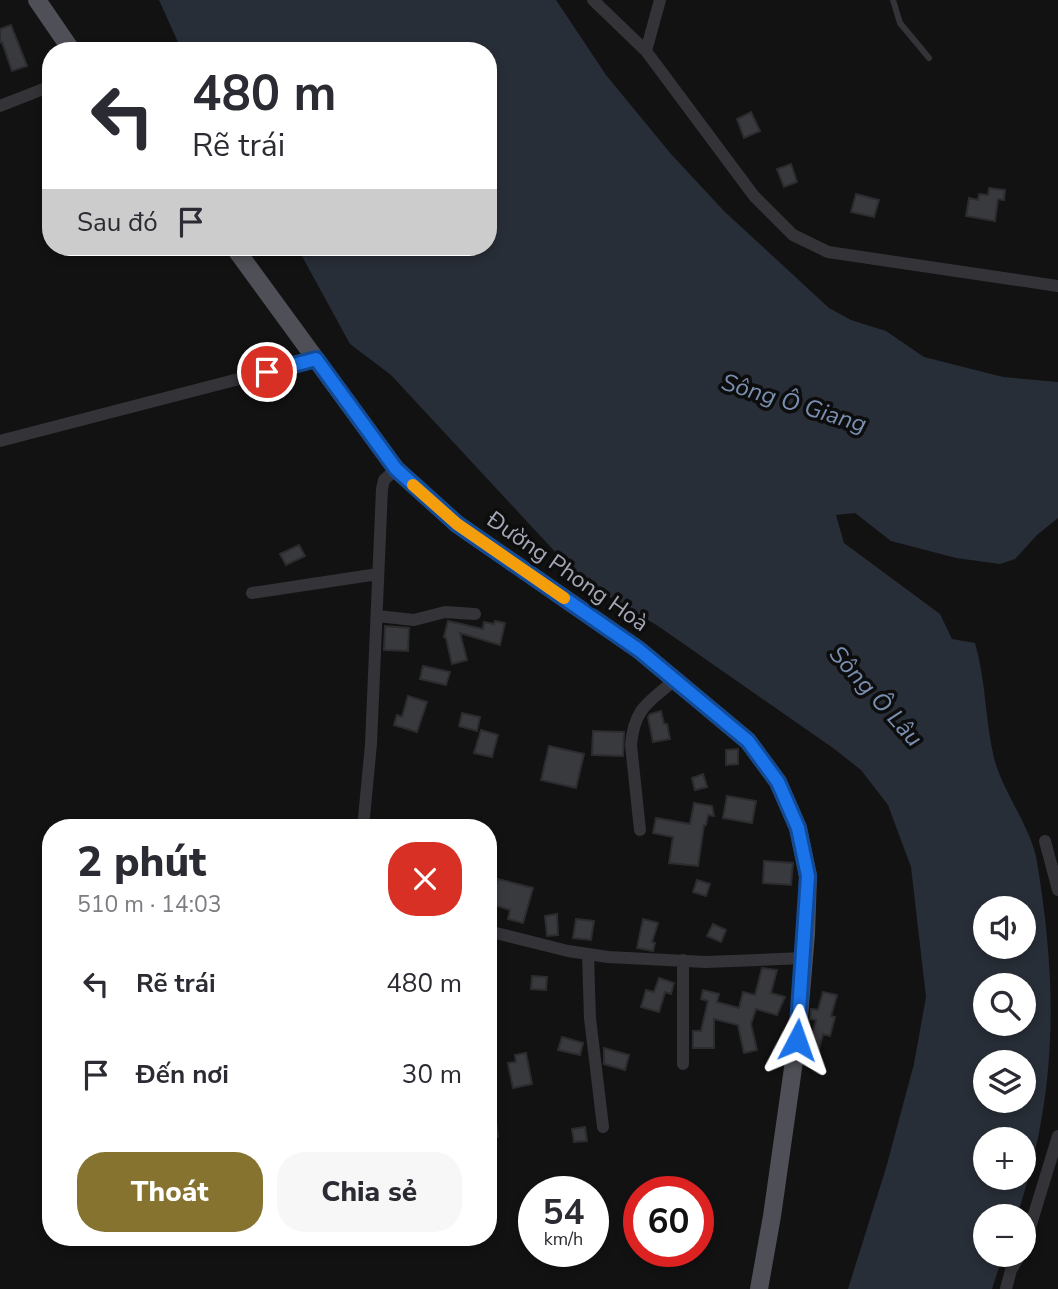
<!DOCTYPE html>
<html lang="vi">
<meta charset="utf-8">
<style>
:root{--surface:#fff;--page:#f7f7f7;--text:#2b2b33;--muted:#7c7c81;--accent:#85732f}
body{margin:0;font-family:"Nunito Sans",sans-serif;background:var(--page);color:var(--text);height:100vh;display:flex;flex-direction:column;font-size:26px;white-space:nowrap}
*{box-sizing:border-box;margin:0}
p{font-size:23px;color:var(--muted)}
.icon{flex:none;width:38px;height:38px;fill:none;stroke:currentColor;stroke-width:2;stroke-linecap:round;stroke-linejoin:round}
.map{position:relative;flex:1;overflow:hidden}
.side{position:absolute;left:42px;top:819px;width:455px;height:427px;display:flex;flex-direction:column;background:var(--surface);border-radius:28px;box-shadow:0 4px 10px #0003}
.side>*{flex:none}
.top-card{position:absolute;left:42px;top:42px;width:455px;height:214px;border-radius:28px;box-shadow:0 4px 10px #0003;background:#fff;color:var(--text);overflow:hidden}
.buttons{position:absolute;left:973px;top:896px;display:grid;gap:14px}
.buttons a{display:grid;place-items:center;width:63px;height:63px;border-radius:50%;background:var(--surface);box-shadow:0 4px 10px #0003;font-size:35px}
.speed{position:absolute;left:518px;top:1176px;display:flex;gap:14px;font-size:35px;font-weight:700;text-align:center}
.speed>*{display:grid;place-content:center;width:91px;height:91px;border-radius:50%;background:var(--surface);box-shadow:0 4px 10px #0003;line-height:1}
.speed small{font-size:18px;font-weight:400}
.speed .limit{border:10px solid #d22;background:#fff;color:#111}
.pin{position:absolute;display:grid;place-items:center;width:60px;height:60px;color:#fff;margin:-30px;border:4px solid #fff;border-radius:50%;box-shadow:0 2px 7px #0007}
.me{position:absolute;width:77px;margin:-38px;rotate:4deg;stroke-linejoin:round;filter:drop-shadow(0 0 5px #0008)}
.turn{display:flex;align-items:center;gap:24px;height:147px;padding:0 35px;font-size:32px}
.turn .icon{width:91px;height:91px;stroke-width:2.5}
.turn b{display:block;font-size:49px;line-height:60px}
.then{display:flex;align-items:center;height:66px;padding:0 35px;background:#0003;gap:14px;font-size:26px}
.round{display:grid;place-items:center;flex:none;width:74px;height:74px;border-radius:28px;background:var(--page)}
.summary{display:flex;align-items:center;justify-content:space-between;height:119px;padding:0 35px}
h1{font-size:42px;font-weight:800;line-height:52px}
.cta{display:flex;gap:14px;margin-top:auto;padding:14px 35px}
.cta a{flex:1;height:80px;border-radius:28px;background:var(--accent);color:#fff;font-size:28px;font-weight:800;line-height:80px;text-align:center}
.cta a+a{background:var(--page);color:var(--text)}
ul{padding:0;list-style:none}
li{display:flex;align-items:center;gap:21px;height:91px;padding:0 35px}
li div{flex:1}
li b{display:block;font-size:26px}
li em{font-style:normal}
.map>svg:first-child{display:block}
.water{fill:#282e37;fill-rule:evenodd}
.building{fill:#393a3e;stroke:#2c2c2f;stroke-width:2}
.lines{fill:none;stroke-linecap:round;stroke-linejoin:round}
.service{stroke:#333338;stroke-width:6}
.minor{stroke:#333338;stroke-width:12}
.primary{stroke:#4f4f57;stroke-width:18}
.route-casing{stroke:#114b97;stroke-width:18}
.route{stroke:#1a73e8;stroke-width:12}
.slow{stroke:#f59e0b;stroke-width:12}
.labels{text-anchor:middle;stroke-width:7;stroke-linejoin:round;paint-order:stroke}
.street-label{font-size:23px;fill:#a3a6b4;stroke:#0d0d0e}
.water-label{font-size:24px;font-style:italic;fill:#798fb0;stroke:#0d0d0e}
</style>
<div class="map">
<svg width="1058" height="1289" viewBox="0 0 1058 1289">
<rect width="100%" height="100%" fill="#121213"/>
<!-- water -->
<path class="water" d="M159 0H556L606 75 671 154 724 211 829 308 851 320 886 331 924 357 1003 377 1058 382V518L1037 535 1015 559 1000 564 956 558 891 541 855 513 836 515 844 543 940 614 952 639 975 643C986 680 985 720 994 758 1003 792 1027 821 1036 856 1058 986 1058 1091 1017 1216H985V1255H1003L992 1289H848L886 1168 914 1064 926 997 911 867 888 805 861 770 833 748 658 626 608 596 581 576 558 555 391 375 350 344 297 247H488V51H182ZM985 908H1024V947H985ZM1024 985V1024H985V985ZM985 1062H1024V1101H985ZM985 1139H1024V1178H985Z"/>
<!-- building -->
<path class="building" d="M11 25 27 66 12 71 2 42 0 43V29Z
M751 112 760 131 744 138 737 119Z
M791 164 797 182 784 187 777 169Z
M989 188 1005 190 1004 200 998 199 995 221 966 216 969 198 978 200 979 194 988 195Z
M856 194 879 200 874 217 851 212Z
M299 545 305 556 286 565 280 554Z
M448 621 483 629 484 622 494 624 495 621 505 623 500 645 460 633 467 660 452 664 446 638 444 637Z
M385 626 409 628 408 651 384 650Z
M423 666 450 672 446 685 420 679Z
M408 696 427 702 417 732 394 725 397 715 402 717Z
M661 711 664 724H667L670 739 653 742 648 717 650 714Z
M462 713 480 717 477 731 459 726Z
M481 730 498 735 492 757 474 753Z
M593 731 624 732 623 756 592 755Z
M549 746 584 754 576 788 541 780Z
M738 749V764L726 765V750Z
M703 774 707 787 695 790 692 778Z
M727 796 756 801 752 823 723 818Z
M694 803 712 806 714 816 708 815 706 825H704L698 866 669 863 673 837 653 833 656 818 690 824Z
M764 861 793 863 791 885 763 883Z
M498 879 533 888 523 923 508 919 510 910 491 904Z
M697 880 710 884 706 896 693 892Z
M557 914 558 935 547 936 545 916Z
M576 919 594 921 591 940 573 938Z
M643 919 658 923 652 942 655 943 653 951 637 948Z
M713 924 726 930 721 942 707 936Z
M762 968 777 970 771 993 785 997 777 1015 756 1009 751 1024 757 1050 744 1053 738 1025 714 1019V1048H693V1031H701L708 1001 701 999 703 990 719 994 717 1002 739 1008 743 992 755 995Z
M532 976 547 977 546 990 531 989Z
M659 978 674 983 671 994 665 992 659 1012 641 1007 646 990 654 992Z
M823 992 837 995 831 1016 835 1017 830 1036 823 1034 818 1053 808 1051 816 1020 810 1019 811 1009 818 1010Z
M562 1037 583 1043 580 1055 558 1050Z
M604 1048 629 1055 625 1070 604 1064Z
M526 1053 532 1084 513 1088 508 1063 516 1062 515 1055Z
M494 1107 498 1137 488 1139V1108Z
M585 1127 587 1141 574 1142 572 1129Z"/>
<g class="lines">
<!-- service -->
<path class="service" d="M893 0 900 23 929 58"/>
<!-- minor -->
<path class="minor" d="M593 0 646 51 754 196 793 235 828 252 1058 286
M646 51 660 0
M0 106 51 86
M0 441 316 359
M252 593 378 574
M377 616 414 620 445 612 475 614
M363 828 371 744 382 489 384 480 396 469
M640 830 631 745C634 708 649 702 675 680
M1045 841 1058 890
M488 931 568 951 608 957 706 962 804 958
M588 955 590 1018 603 1127
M683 960V1064
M1024 1247 1058 1136
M1006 1289 1011 1270 1020 1255"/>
<!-- primary -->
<path class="primary" d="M37 0 72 51
M234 247 396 469 457 524 639 650 748 741 778 782 798 828 808 876 806 934 797 1040 772 1216 759 1289"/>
</g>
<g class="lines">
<defs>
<path id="route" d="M267 372 316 359 396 469 457 524 639 650 748 741 778 782 798 828 808 876 797 1040"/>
</defs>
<!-- route casing -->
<use href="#route" class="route-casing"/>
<!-- route -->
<use href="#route" class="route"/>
<!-- slow -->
<path class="slow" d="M413 485 457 524 564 598"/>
</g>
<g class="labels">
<!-- street labels -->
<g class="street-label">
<text transform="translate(568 571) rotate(35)" y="8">Đường Phong Hoà</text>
</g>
<!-- water labels -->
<g class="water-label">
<text transform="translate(794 403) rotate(17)" y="8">Sông Ô Giang</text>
<text transform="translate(876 696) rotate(48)" y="8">Sông Ô Lâu</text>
</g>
</g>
</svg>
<div class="buttons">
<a><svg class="icon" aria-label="sound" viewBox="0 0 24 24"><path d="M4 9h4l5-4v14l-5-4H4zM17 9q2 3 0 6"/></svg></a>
<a><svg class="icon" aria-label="search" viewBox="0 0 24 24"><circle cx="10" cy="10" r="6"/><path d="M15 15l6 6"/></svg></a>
<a><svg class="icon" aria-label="layers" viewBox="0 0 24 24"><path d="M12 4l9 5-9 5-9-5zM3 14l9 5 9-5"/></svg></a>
<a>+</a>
<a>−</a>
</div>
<div class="speed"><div>54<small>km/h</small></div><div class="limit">60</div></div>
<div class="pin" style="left:267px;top:372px;background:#d93025"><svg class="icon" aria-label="arrive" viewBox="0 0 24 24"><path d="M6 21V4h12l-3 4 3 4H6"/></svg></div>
<svg class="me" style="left:797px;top:1040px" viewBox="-20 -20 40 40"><path d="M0-17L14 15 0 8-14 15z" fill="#1a73e8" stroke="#fff" stroke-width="4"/></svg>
<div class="top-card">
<div class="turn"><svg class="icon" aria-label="left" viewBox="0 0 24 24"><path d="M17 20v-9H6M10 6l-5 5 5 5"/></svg><div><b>480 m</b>Rẽ trái</div></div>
<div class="then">Sau đó<svg class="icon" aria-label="arrive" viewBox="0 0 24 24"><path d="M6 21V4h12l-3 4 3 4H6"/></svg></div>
</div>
<section class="side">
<div class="summary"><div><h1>2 phút</h1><p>510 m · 14:03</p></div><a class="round" style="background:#d93025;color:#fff"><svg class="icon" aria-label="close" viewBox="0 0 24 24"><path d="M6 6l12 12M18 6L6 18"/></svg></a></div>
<ul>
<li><svg class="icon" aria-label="left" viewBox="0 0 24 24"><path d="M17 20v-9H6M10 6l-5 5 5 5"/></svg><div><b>Rẽ trái</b></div><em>480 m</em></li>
<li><svg class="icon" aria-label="arrive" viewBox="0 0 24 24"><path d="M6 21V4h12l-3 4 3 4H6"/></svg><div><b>Đến nơi</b></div><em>30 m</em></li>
</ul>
<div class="cta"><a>Thoát</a><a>Chia sẻ</a></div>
</section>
</div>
